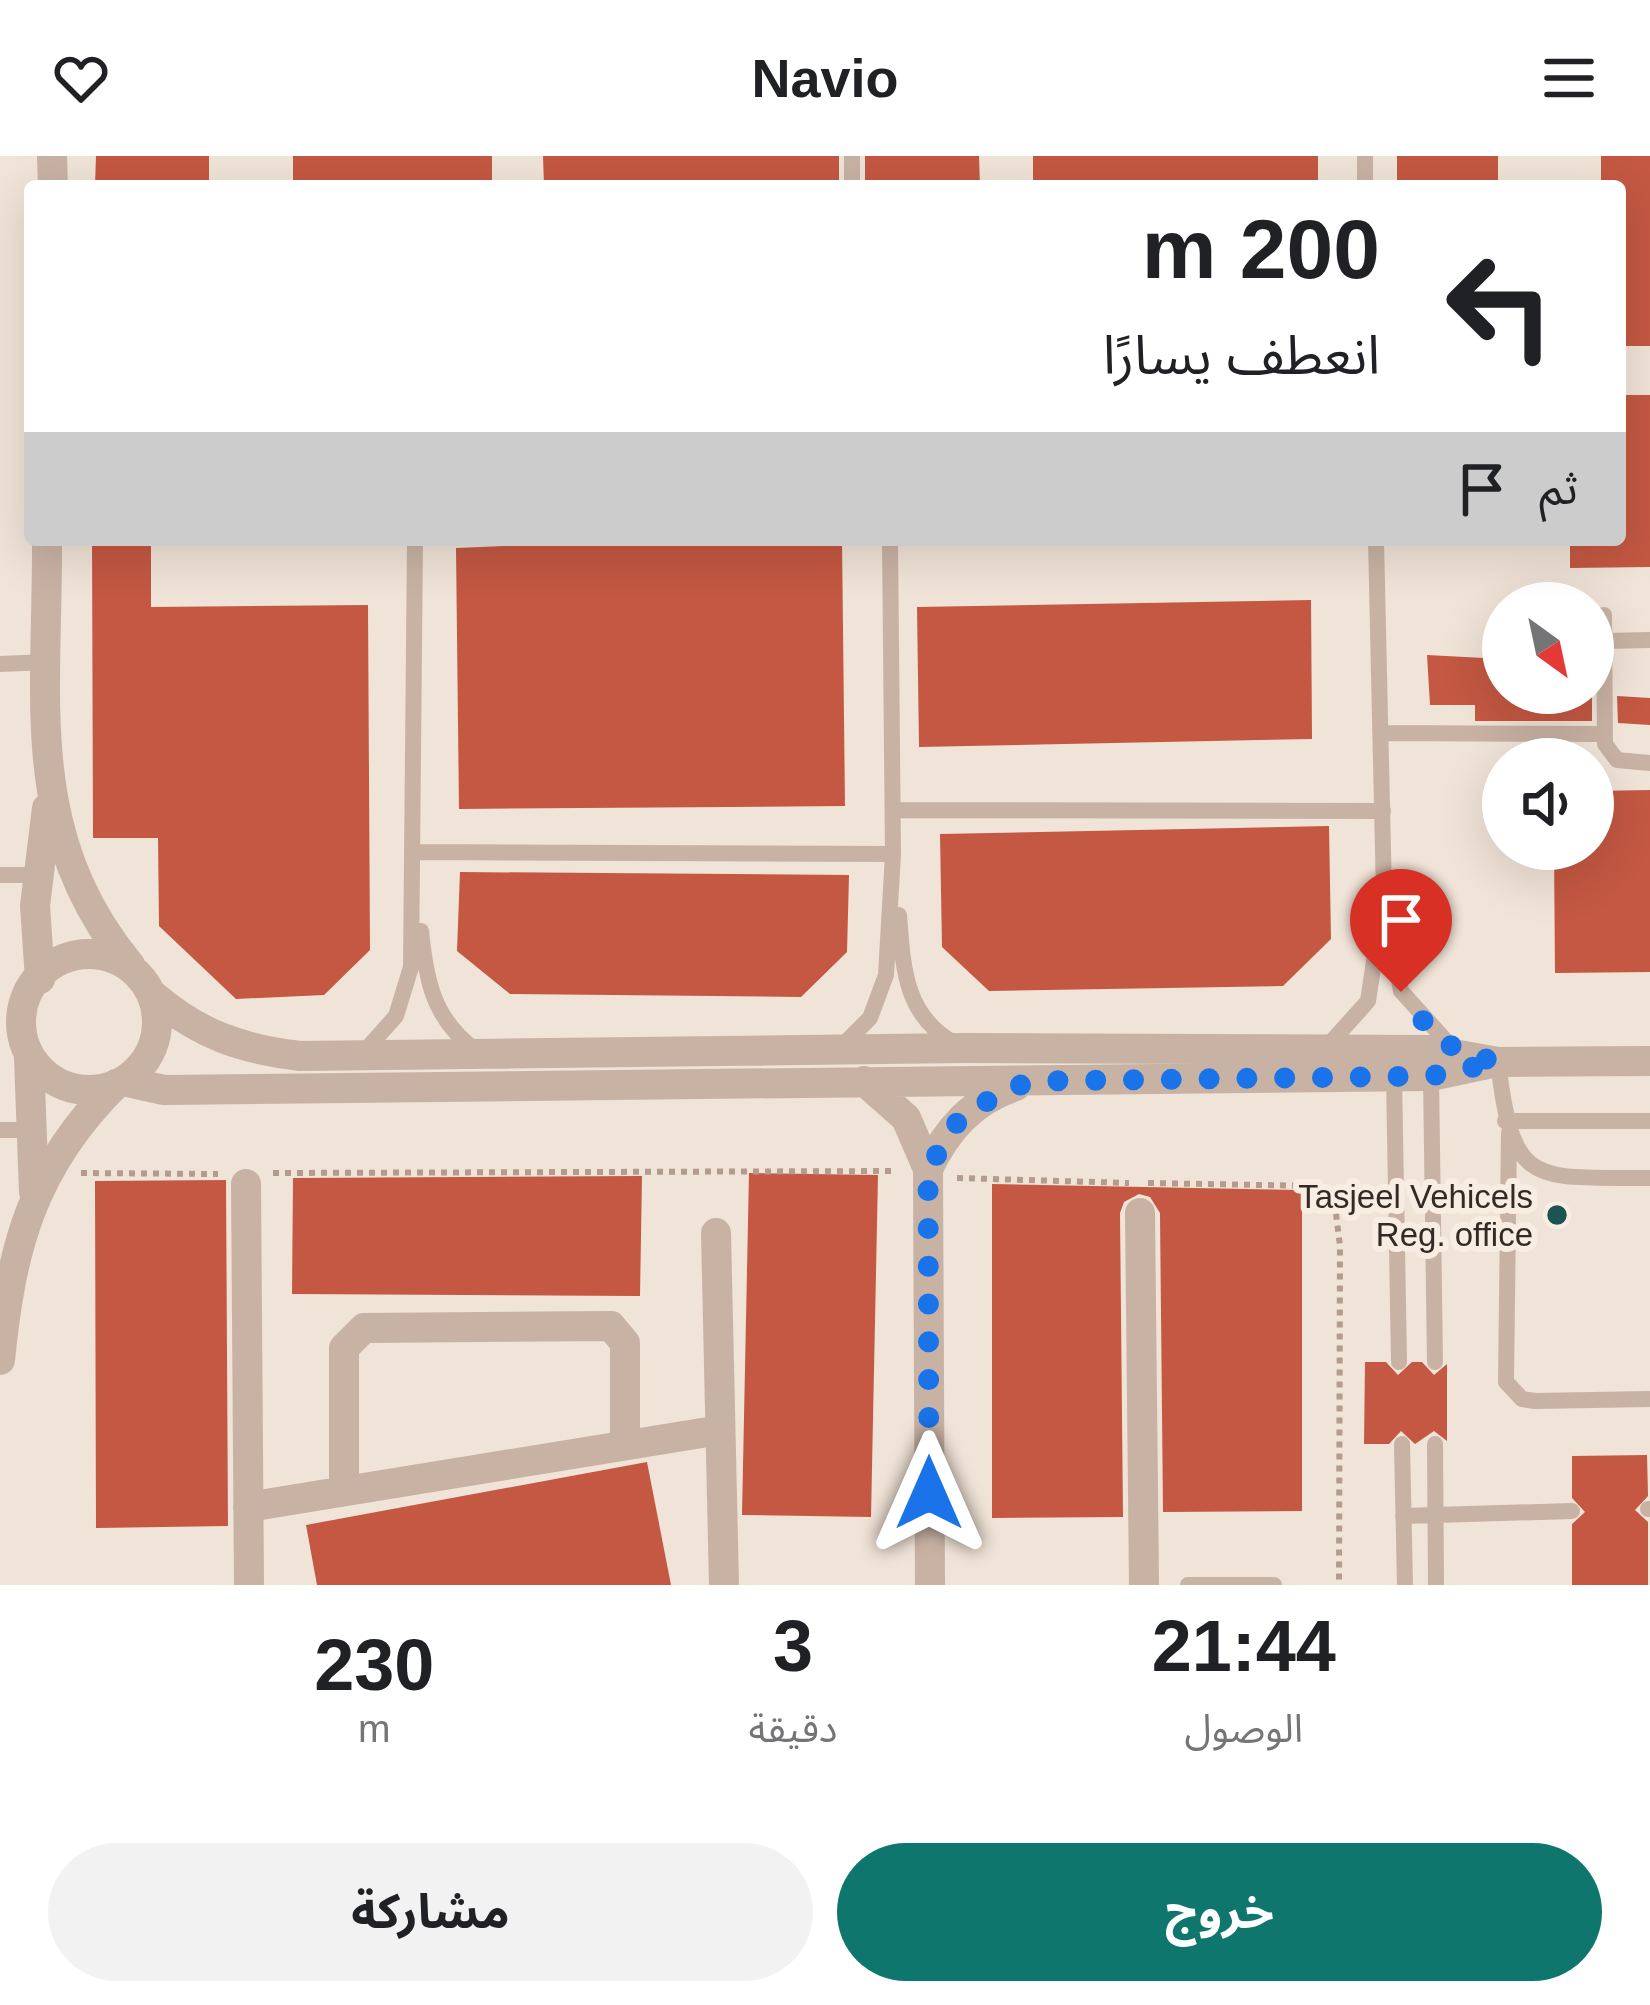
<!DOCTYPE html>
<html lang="ar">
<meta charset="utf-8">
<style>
:root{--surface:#fff;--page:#f2f2f2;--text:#202124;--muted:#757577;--accent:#0f766e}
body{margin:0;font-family:Arial,"Noto Sans Arabic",sans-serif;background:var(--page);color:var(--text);direction:rtl;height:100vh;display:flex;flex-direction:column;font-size:45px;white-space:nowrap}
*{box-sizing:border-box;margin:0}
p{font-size:39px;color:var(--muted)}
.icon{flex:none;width:66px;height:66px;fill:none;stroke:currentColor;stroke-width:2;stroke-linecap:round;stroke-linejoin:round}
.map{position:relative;height:1429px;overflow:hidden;direction:ltr}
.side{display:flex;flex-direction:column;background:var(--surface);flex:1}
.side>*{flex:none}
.guide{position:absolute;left:24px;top:24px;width:1602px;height:366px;border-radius:12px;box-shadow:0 12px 48px #0002;direction:rtl;background:#fff;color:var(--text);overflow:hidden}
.needle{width:78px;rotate:147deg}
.controls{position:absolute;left:1482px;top:426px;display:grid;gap:24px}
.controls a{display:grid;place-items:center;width:132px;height:132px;border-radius:50%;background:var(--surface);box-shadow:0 12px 48px #0002;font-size:60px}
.pin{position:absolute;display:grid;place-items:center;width:102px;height:102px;color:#fff;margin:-123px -51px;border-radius:50% 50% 50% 0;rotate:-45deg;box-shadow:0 0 12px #0007}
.pin .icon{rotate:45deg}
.me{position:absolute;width:132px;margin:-66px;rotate:0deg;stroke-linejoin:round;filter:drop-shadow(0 0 9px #0008)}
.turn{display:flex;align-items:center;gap:42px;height:252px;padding:0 48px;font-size:54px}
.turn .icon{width:156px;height:156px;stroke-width:2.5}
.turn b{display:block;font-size:84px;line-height:102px}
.then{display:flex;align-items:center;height:114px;padding:0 48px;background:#0003;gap:24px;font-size:45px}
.eta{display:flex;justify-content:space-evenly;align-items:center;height:204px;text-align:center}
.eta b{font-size:72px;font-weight:700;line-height:84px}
.action{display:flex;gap:24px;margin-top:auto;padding:24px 48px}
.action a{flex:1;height:138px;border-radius:72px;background:var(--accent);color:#fff;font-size:48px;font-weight:700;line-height:138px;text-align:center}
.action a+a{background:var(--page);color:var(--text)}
header{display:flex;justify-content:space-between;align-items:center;height:156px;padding:0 48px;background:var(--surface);font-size:54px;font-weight:700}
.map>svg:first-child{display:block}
.building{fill:#c45842}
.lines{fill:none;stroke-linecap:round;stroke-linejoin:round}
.path{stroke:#b39b8e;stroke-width:6;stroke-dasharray:6 6;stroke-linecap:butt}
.service{stroke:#c8b2a4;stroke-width:16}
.minor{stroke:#c8b2a4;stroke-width:30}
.route{stroke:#1a73e8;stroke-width:21;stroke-dasharray:0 37.8}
.poi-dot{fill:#1c5353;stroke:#f8ede3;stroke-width:4.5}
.labels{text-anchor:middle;stroke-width:12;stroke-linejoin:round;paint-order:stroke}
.poi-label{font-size:33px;fill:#332925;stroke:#f8ede3;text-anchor:end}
</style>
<header><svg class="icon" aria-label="menu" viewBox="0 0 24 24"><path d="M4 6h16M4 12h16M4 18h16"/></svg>Navio<svg class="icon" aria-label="heart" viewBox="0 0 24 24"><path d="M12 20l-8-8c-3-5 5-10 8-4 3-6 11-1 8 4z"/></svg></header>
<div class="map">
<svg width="1650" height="1429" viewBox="0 0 1650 1429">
<rect width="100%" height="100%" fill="#f0e3d7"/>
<!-- building -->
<path class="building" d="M96 0H209V30H95Z
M293 0H492V30H293Z
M543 0H839V30H544Z
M865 0H979L980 30H865Z
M1033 0H1318V30H1033Z
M1397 0H1498V30H1397Z
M1601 0H1650V190H1620V30H1601Z
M1620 239H1650V411L1570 412V384H1620Z
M92 384H151V451L368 449 370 794 324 839 236 843 159 770 158 682H93Z
M525 384H842L845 650 459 653 456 392 525 389Z
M1311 444 1312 583 919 591 917 451Z
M1427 499 1503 503V537L1592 539V565H1475V549H1430Z
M1617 540 1650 542V569L1618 567Z
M1650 634V816L1555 817 1554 693H1593V635Z
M1329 670 1331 783 1283 830 989 835 942 791 940 678Z
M460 716 849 719 847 796 801 841 510 838 457 795Z
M749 1017 878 1019 871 1361 742 1359Z
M642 1020 640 1140 292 1138 293 1022Z
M226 1024 228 1370 96 1372 95 1025Z
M992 1028 1302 1034V1355L1163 1356 1160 1057 1150 1041 1139 1038 1124 1046 1120 1057 1123 1361 992 1362Z
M1365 1206H1386L1398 1219 1412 1206H1422L1434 1219 1447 1208V1285L1434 1275 1415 1288 1401 1275 1389 1288H1364Z
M1647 1299 1648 1340 1635 1354 1648 1366V1429H1572V1368L1585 1356 1572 1342V1300Z
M647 1306 671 1429H317L306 1369Z"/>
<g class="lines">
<!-- path -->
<path class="path" d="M81 1017 218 1018
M273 1017 896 1015
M957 1022 1129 1027
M1148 1027 1320 1030 1336 1058 1340 1090 1339 1429"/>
<!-- service -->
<path class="service" d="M852 0V30
M1365 0V30
M1604 459 1605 588 1617 604 1650 607
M1604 485 1650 484
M0 508 48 506
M1384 577 1605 578
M893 654 1383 655
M414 696 893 698
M0 719H37
M1387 757 1401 835 1455 895
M899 759C903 810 904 859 954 887
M421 775C426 824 433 862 474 893
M842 890 870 862 886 819 893 698 890 384
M1325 893 1368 845 1384 739 1376 384
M364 896 396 860 411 811 415 384
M1498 906C1513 1033 1533 1021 1650 1022
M1394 920 1399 1206
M1431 920 1435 1206
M1505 965H1650
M0 974H31
M1509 977 1506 1226 1522 1243 1535 1245 1650 1243
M1402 1288 1405 1429
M1435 1288 1436 1429
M1648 1353H1650
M1403 1360 1572 1355
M1188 1429H1274"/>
<!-- minor -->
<path class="minor" d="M52 0 53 30
M47 384C48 543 22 678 130 809
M21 866a68 68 0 1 1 136 0a68 68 0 1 1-136 0Z
M40 823 35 750 47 652
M153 839C198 878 241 893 300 900L964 892 1431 894 1498 906 1650 905
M29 902 34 1036
M123 925 164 934 1431 920 1492 907
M864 925 906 962 928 1013 930 1429
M928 1013C947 973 973 944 1016 930
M246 1028 249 1429
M1140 1057 1144 1429
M716 1077 724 1429
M0 1204C11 1091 33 1010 116 928
M344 1335V1192L364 1172 611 1170 625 1187V1289
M248 1351 720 1274"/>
</g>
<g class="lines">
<!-- route -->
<path class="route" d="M929 1337 928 1013 960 962 1011 931 1041 925 1431 920 1498 906C1442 893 1435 881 1401 836"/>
</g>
<!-- markers -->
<circle class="poi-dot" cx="1557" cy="1059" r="12"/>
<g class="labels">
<!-- poi labels -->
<g class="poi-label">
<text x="1533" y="1052">Tasjeel Vehicels<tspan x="1533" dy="38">Reg. office</tspan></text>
</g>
</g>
</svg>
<div class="controls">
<a><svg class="needle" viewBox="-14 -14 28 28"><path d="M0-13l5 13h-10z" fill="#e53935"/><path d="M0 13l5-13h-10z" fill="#757577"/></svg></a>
<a><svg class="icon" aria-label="sound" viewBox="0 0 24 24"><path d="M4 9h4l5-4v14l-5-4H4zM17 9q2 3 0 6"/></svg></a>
</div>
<div class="pin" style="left:1401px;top:836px;background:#d93025"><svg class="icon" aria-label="arrive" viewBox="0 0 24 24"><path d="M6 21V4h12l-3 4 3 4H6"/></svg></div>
<svg class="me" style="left:929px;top:1337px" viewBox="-20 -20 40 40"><path d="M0-17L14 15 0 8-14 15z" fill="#1a73e8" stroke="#fff" stroke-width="4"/></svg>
<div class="guide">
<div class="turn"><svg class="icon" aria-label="left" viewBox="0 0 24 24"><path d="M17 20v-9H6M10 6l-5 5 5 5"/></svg><div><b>200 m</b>انعطف يسارًا</div></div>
<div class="then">ثم<svg class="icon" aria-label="arrive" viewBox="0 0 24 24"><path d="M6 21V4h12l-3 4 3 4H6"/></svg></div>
</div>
</div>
<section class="side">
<div class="eta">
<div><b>21:44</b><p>الوصول</p></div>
<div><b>3</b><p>دقيقة</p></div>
<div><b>230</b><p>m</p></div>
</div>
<div class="action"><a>خروج</a><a>مشاركة</a></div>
</section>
